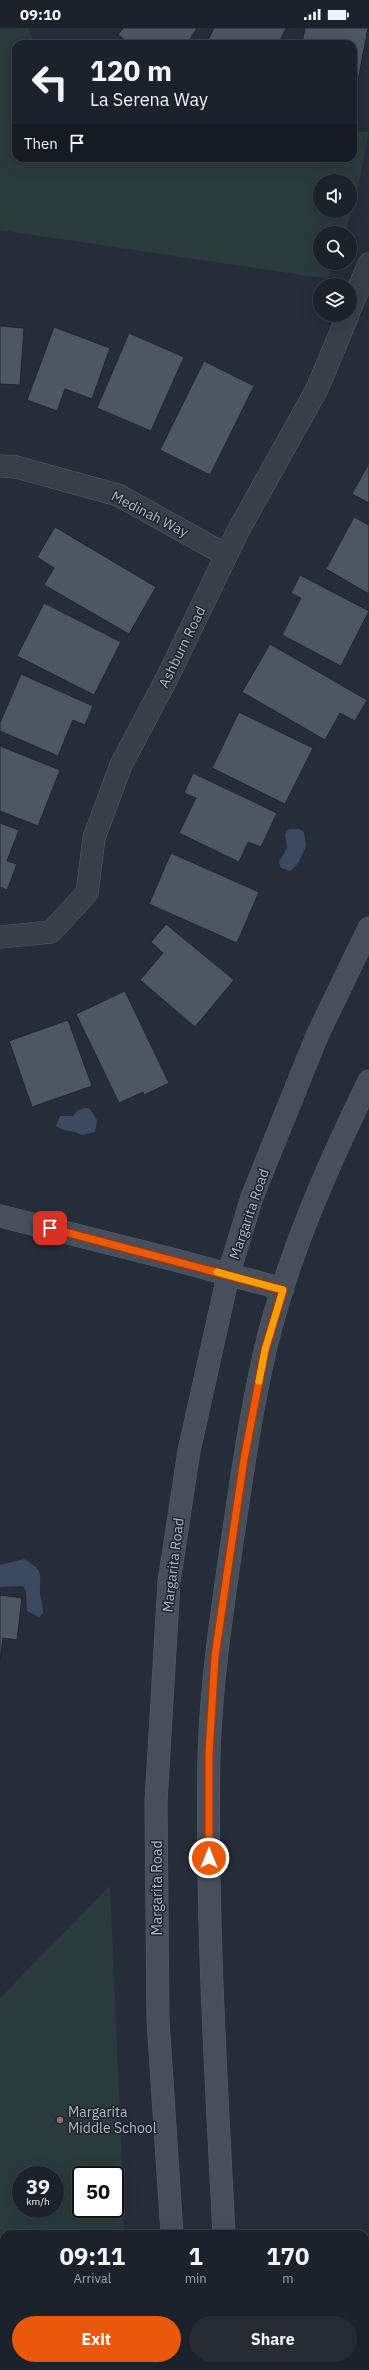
<!DOCTYPE html>
<style>
:root{--surface:#1c222b;--page:#252a33;--text:#f1f3f6;--muted:#a0a4a9;--line:#3a3f47;--accent:#ea580c}
body{margin:0;font-family:"IBM Plex Sans",sans-serif;background:var(--page);color:var(--text);height:100vh;display:flex;flex-direction:column;font-size:15px;white-space:nowrap}
*{box-sizing:border-box;margin:0}
p{font-size:13px;color:var(--muted)}
.icon{flex:none;width:22px;height:22px;fill:none;stroke:currentColor;stroke-width:2;stroke-linecap:round;stroke-linejoin:round}
.map{position:relative;flex:1;overflow:hidden}
.details{position:absolute;left:0px;top:2202px;width:369px;height:140px;display:flex;flex-direction:column;background:var(--surface);border-radius:12px 12px 0 0;box-shadow:0 4px 16px #0002,0 0 0 1px var(--line)}
.details>*{flex:none}
.hud{position:absolute;left:12px;top:12px;width:345px;height:122px;border-radius:12px;box-shadow:0 4px 16px #0002,0 0 0 1px var(--line);background:#1c222b;color:var(--text);overflow:hidden}
.fabs{position:absolute;left:313px;top:146px;display:grid;gap:8px}
.fabs a{display:grid;place-items:center;width:44px;height:44px;border-radius:50%;background:var(--surface);box-shadow:0 4px 16px #0002,0 0 0 1px var(--line);font-size:20px}
.speed{position:absolute;left:12px;top:2138px;display:flex;gap:8px;font-size:20px;font-weight:700;text-align:center}
.speed>*{display:grid;place-content:center;width:52px;height:52px;border-radius:50%;background:var(--surface);box-shadow:0 4px 16px #0002,0 0 0 1px var(--line);line-height:1}
.speed small{font-size:10px;font-weight:400}
.speed .limit{border:2px solid #111;border-radius:6px;background:#fff;color:#111}
.pin{position:absolute;display:grid;place-items:center;width:34px;height:34px;color:#fff;margin:-17px;border-radius:8px;box-shadow:0 2px 6px #0006}
.me{position:absolute;width:44px;margin:-22px;rotate:0deg;stroke-linejoin:round;filter:drop-shadow(0 0 3px #0008)}
.turn{display:flex;align-items:center;gap:14px;height:84px;padding:0 12px;font-size:18px}
.turn .icon{width:52px;height:52px;stroke-width:2.5}
.turn b{display:block;font-size:28px;line-height:34px}
.then{display:flex;align-items:center;height:38px;padding:0 12px;background:#0003;gap:8px;font-size:15px}
.eta{display:flex;justify-content:space-evenly;align-items:center;height:68px;text-align:center}
.eta b{font-size:24px;font-weight:700;line-height:28px}
.action{display:flex;gap:8px;margin-top:auto;padding:8px 12px}
.action a{flex:1;height:46px;border-radius:24px;background:var(--accent);color:#fff;font-size:16px;font-weight:700;line-height:46px;text-align:center}
.action a+a{background:var(--page);color:var(--text)}
.status{display:flex;justify-content:space-between;align-items:center;height:28px;padding:0 20px;background:var(--surface);direction:ltr}
.status svg{height:11px;fill:currentColor}
.map>svg:first-child{display:block}
.green{fill:#2a3b3c;fill-rule:evenodd}
.water{fill:#3c4a60}
.building{fill:#4d5764;stroke:#1f2630}
.lines{fill:none;stroke-linecap:round;stroke-linejoin:round}
.street-casing{stroke:#565d67;stroke-width:23}
.secondary-casing{stroke:#565d67;stroke-width:23}
.street{stroke:#383f49;stroke-width:22}
.secondary{stroke:#474e5c;stroke-width:22}
.route-casing{stroke:#983908;stroke-width:10}
.route{stroke:#ea580c;stroke-width:7}
.slow{stroke:#f59e0b;stroke-width:7}
.education-dot{fill:#8d6e63;stroke:#1d242e;stroke-width:1.5}
.labels{text-anchor:middle;stroke-width:3;stroke-linejoin:round;paint-order:stroke}
.street-label{font-size:14px;fill:#b3bac5;stroke:#1d242e}
.poi-label{font-size:14px;fill:#b3bac5;stroke:#1d242e;text-anchor:start}
</style>
<div class="status"><b>09:10</b><svg viewBox="0 0 49 12"><path d="M0 12V9h3v3zM5 12V6h3v6zM10 12V3h3v9zM15 12V0h3v12zM26 1h20v11H26zM47 4h2v5h-2z"/></svg></div>
<div class="map">
<svg width="369" height="2342" viewBox="0 0 369 2342">
<rect width="100%" height="100%" fill="#252d39"/>
<!-- green -->
<path class="green" d="M0 0H28L34 16H16V130H353V103L369 104 354 178 344 205H320V235H334L329 251 0 202ZM320 153H350V183H320Z
M110 1858 125 2206H4V2338H136L137 2342H0V1970ZM21 2147H55V2181H21ZM81 2147H115V2181H81Z"/>
<!-- water -->
<path class="water" d="M289 801H299L304 804 306 818C302 827 299 837 290 843L281 840 279 834 287 820 285 806Z
M85 1080 90 1081 97 1092 95 1104 82 1107C73 1102 64 1104 56 1098L60 1088H73L78 1082Z
M24 1531C46 1544 39 1545 40 1566 41 1572 43 1578 43 1585L39 1589 27 1583 26 1563 23 1558 0 1559V1537Z"/>
<!-- building -->
<path class="building" d="M123 0H197L187 16H131L118 7Z
M214 0H286L278 16H206Z
M305 0H368L355 68 353 67V16H302Z
M0 298 24 300 20 357 0 356Z
M54 299 110 320 92 371 65 361 57 383 27 372Z
M129 305 184 329 151 403 97 380Z
M204 333 254 358 210 447 160 422Z
M369 435V475L352 466Z
M354 489 369 497V566L326 541Z
M55 499 156 559 129 606 44 557 54 540 37 529Z
M300 547 369 583 341 638 282 607 301 570 291 565Z
M44 575 121 614 94 667 17 628Z
M270 616 367 672 355 693 340 685 325 712 242 664Z
M21 646 93 678 85 697 73 692 58 728 0 703V695Z
M239 684 313 720 285 776 212 740Z
M0 718 60 742 38 798 0 783Z
M193 745 277 785 261 819 248 814 239 834 179 805 196 770 184 765Z
M0 795 19 802 7 833 17 836 7 862 0 859Z
M171 825 259 864 237 915 149 876Z
M166 896 234 952 195 999 140 952 163 925 151 914Z
M125 963 169 1055 144 1067 143 1064 119 1075 76 986Z
M68 992 92 1058 32 1079 9 1013Z
M0 1567 22 1570 17 1612 3 1610 0 1632Z"/>
<g class="lines">
<defs>
<path id="street" d="M350 281 369 236
M0 438 16 439 118 467 226 527
M0 909 51 904 87 865 94 810 121 737 167 650 238 503 317 361 348 287"/>
<path id="secondary" d="M0 1188 179 1233 283 1261
M172 2206 158 1992 156 1774 169 1554 189 1423 228 1248 252 1169 317 1008 369 900
M224 2206C216 2047 206 1887 209 1727 211 1658 221 1590 231 1521 241 1455 250 1388 265 1323 287 1229 327 1139 369 1053
M186 2338V2342
M236 2338V2342"/>
</defs>
<!-- street casing -->
<use href="#street" class="street-casing"/>
<!-- secondary casing -->
<use href="#secondary" class="secondary-casing"/>
<!-- street -->
<use href="#street" class="street"/>
<!-- secondary -->
<use href="#secondary" class="secondary"/>
</g>
<g class="lines">
<defs>
<path id="route" d="M50 1200 283 1262 265 1322 244 1431 215 1628 209 1725V1830"/>
</defs>
<!-- route casing -->
<use href="#route" class="route-casing"/>
<!-- route -->
<use href="#route" class="route"/>
<!-- slow -->
<path class="slow" d="M217 1244 283 1262 265 1322 259 1353"/>
</g>
<!-- markers -->
<circle class="education-dot" cx="60" cy="2092" r="4"/>
<g class="labels">
<!-- street labels -->
<g class="street-label">
<text transform="translate(150 486) rotate(27)" y="5">Medinah Way</text>
<text transform="translate(182 619) rotate(-64)" y="5">Ashburn Road</text>
<text transform="translate(249 1186) rotate(-71)" y="5">Margarita Road</text>
<text transform="translate(173 1537) rotate(-83)" y="5">Margarita Road</text>
<text transform="translate(157 1860) rotate(-90)" y="5">Margarita Road</text>
</g>
<!-- poi labels -->
<g class="poi-label">
<text x="68" y="2089">Margarita<tspan x="68" dy="16">Middle School</tspan></text>
</g>
</g>
</svg>
<div class="fabs">
<a><svg class="icon" aria-label="sound" viewBox="0 0 24 24"><path d="M4 9h4l5-4v14l-5-4H4zM17 9q2 3 0 6"/></svg></a>
<a><svg class="icon" aria-label="search" viewBox="0 0 24 24"><circle cx="10" cy="10" r="6"/><path d="M15 15l6 6"/></svg></a>
<a><svg class="icon" aria-label="layers" viewBox="0 0 24 24"><path d="M12 4l9 5-9 5-9-5zM3 14l9 5 9-5"/></svg></a>
</div>
<div class="speed"><div>39<small>km/h</small></div><div class="limit">50</div></div>
<div class="pin" style="left:50px;top:1200px;background:#d93025"><svg class="icon" aria-label="arrive" viewBox="0 0 24 24"><path d="M6 21V4h12l-3 4 3 4H6"/></svg></div>
<svg class="me" style="left:209px;top:1830px" viewBox="-20 -20 40 40"><circle r="17" fill="#ea580c" stroke="#fff" stroke-width="3"/><path d="M0-11L8 9 0 5-8 9z" fill="#fff"/></svg>
<div class="hud">
<div class="turn"><svg class="icon" aria-label="left" viewBox="0 0 24 24"><path d="M17 20v-9H6M10 6l-5 5 5 5"/></svg><div><b>120 m</b>La Serena Way</div></div>
<div class="then">Then<svg class="icon" aria-label="arrive" viewBox="0 0 24 24"><path d="M6 21V4h12l-3 4 3 4H6"/></svg></div>
</div>
<section class="details">
<div class="eta">
<div><b>09:11</b><p>Arrival</p></div>
<div><b>1</b><p>min</p></div>
<div><b>170</b><p>m</p></div>
</div>
<div class="action"><a>Exit</a><a>Share</a></div>
</section>
</div>
